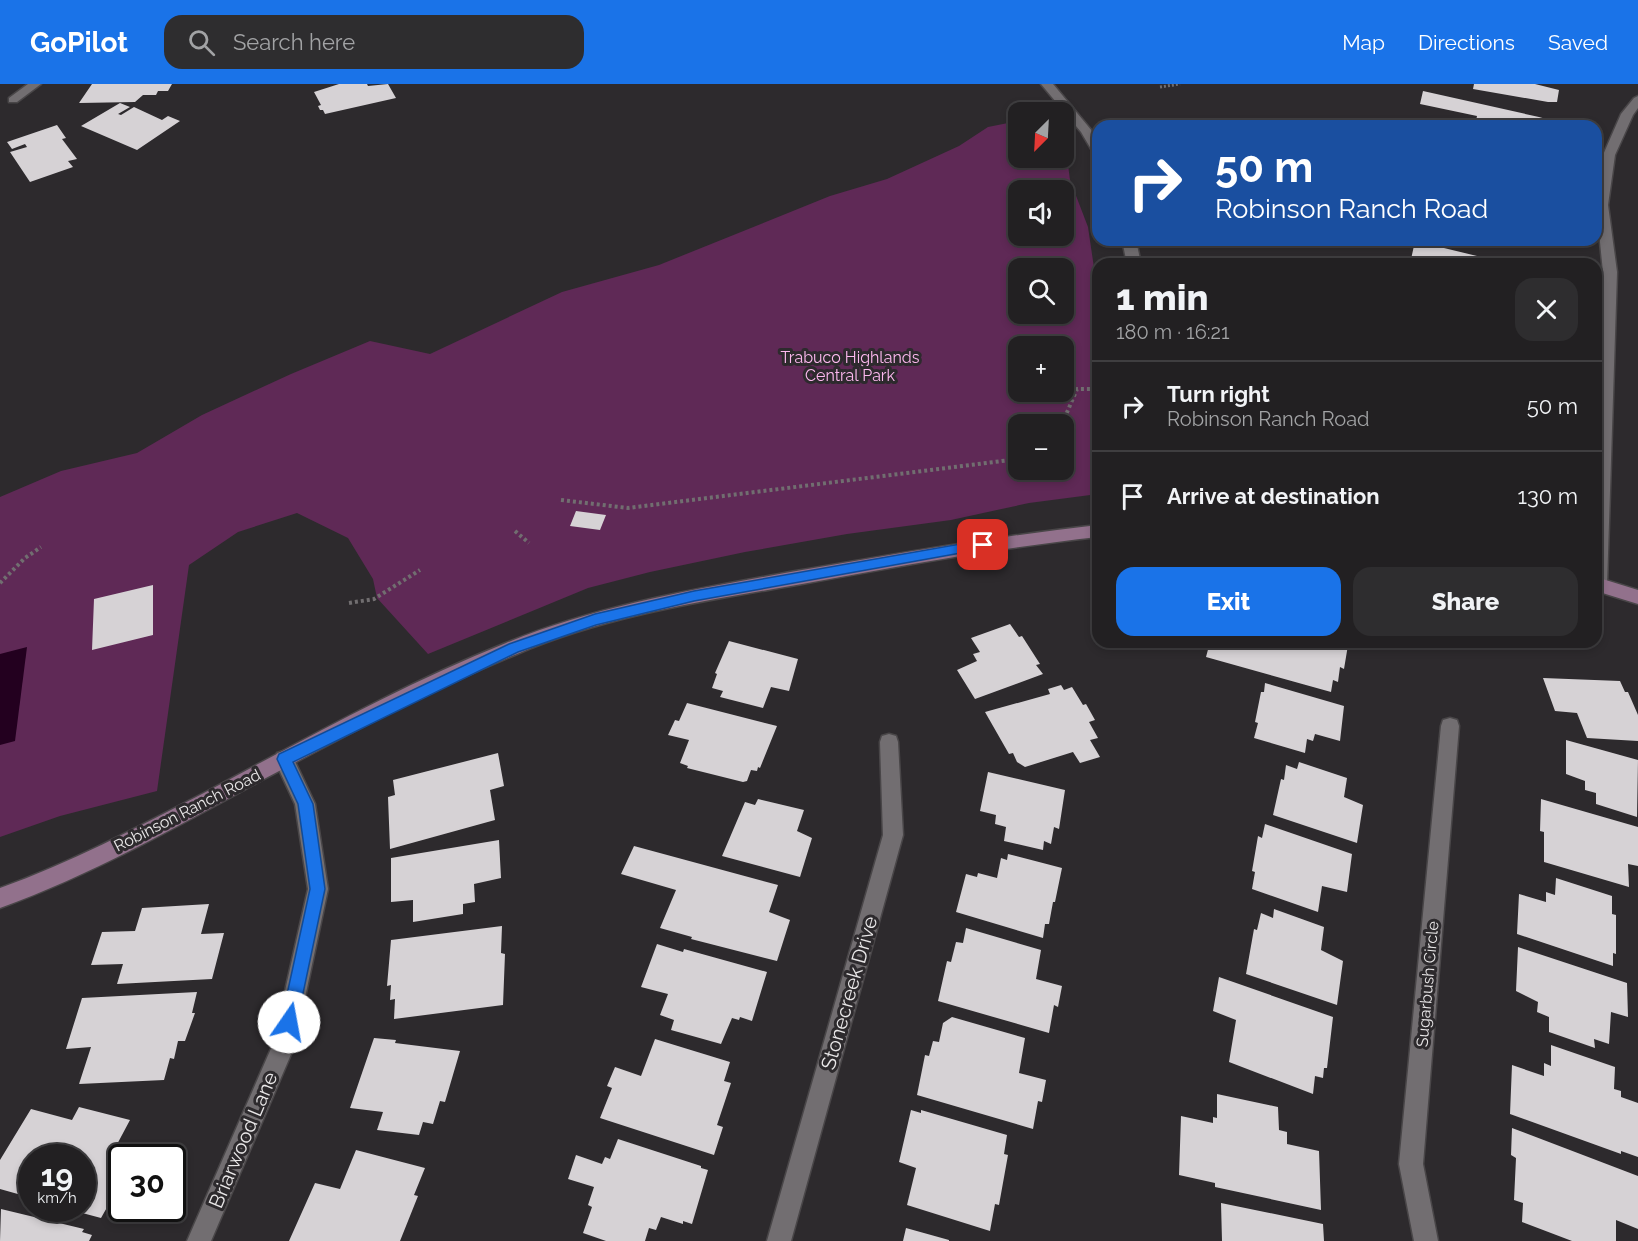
<!DOCTYPE html>
<meta charset="utf-8">
<style>
:root{--surface:#222022;--page:#2e2d2f;--text:#f1f3f6;--muted:#a2a3a5;--line:#3f3e40;--accent:#1a73e8}
body{margin:0;font-family:Raleway,sans-serif;background:var(--page);color:var(--text);height:100vh;display:flex;flex-direction:column;font-size:22px;white-space:nowrap}
*{box-sizing:border-box;margin:0}
p{font-size:20px;color:var(--muted)}
.icon{flex:none;width:33px;height:33px;fill:none;stroke:currentColor;stroke-width:2;stroke-linecap:round;stroke-linejoin:round}
.map{position:relative;flex:1;overflow:hidden}
.side{position:absolute;left:1092px;top:174px;width:510px;height:390px;display:flex;flex-direction:column;background:var(--surface);border-radius:18px;box-shadow:0 3px 9px #0003,0 0 0 2px var(--line)}
.side>*{flex:none}
.banner{position:absolute;left:1092px;top:36px;width:510px;height:126px;border-radius:18px;box-shadow:0 3px 9px #0003,0 0 0 2px var(--line);background:#1a4fa0;color:#fff;overflow:hidden}
.needle{width:39px;rotate:204deg}
.controls{position:absolute;left:1008px;top:18px;display:grid;gap:12px}
.controls a{display:grid;place-items:center;width:66px;height:66px;border-radius:12px;background:var(--surface);box-shadow:0 3px 9px #0003,0 0 0 2px var(--line);font-size:30px}
.speed{position:absolute;left:18px;top:1060px;display:flex;gap:12px;font-size:30px;font-weight:700;text-align:center}
.speed>*{display:grid;place-content:center;width:78px;height:78px;border-radius:50%;background:var(--surface);box-shadow:0 3px 9px #0003,0 0 0 2px var(--line);line-height:1}
.speed small{font-size:15px;font-weight:400}
.speed .limit{border:3px solid #111;border-radius:9px;background:#fff;color:#111}
.pin{position:absolute;display:grid;place-items:center;width:51px;height:51px;color:#fff;margin:-26px;border-radius:12px;box-shadow:0 3px 9px #0006}
.me{position:absolute;width:66px;margin:-33px;rotate:12deg;stroke-linejoin:round;filter:drop-shadow(0 0 4px #0008)}
.turn{display:flex;align-items:center;gap:21px;height:126px;padding:0 24px;font-size:27px}
.turn .icon{width:78px;height:78px;stroke-width:2.5}
.turn b{display:block;font-size:42px;line-height:51px}
.round{display:grid;place-items:center;flex:none;width:63px;height:63px;border-radius:18px;background:var(--page)}
.summary{display:flex;align-items:center;justify-content:space-between;height:102px;padding:0 24px}
h1{font-size:36px;font-weight:800;line-height:45px}
.primary-button{display:flex;gap:12px;margin-top:auto;padding:12px 24px}
.primary-button a{flex:1;height:69px;border-radius:18px;background:var(--accent);color:#fff;font-size:24px;font-weight:800;line-height:69px;text-align:center}
.primary-button a+a{background:var(--page);color:var(--text)}
ul{padding:0;list-style:none}
li{display:flex;align-items:center;gap:18px;height:90px;padding:0 24px;border-top:2px solid var(--line)}
li div{flex:1}
li b{display:block;font-size:22px}
li em{font-style:normal}
header{display:flex;align-items:center;gap:36px;box-sizing:border-box;height:84px;padding:0 30px;background:var(--accent);color:#fff}
header strong{font-size:28px}
nav{display:flex;gap:33px;margin-inline-start:auto;font-size:21px}
.search{width:420px;height:54px;background:var(--page);display:flex;align-items:center;gap:15px;box-sizing:border-box;padding:0 21px;border-radius:18px;color:var(--muted);font-size:22px}
.map>svg:first-child{display:block}
.green{fill:#5f2956;fill-rule:evenodd}
.water{fill:#23001f}
.building{fill:#d6d2d5}
.lines{fill:none;stroke-linecap:round;stroke-linejoin:round}
.street-casing{stroke:#494648;stroke-width:3}
.secondary-casing{stroke:#494648;stroke-width:3}
.path-far1{stroke:#716e70;stroke-width:3;stroke-dasharray:2 2;stroke-linecap:butt}
.path{stroke:#716e70;stroke-width:4;stroke-dasharray:3 3;stroke-linecap:butt}
.street{fill:#726e71;fill-rule:evenodd}
.secondary{fill:#92718c;fill-rule:evenodd}
.route{fill:#1a73e8;stroke:#114b97;stroke-width:1.5}
.labels{text-anchor:middle;stroke-width:6;stroke-linejoin:round;paint-order:stroke}
.park-label{font-size:16px;fill:#feb9f0;stroke:#2d2a2d}
.street-label{font-size:16px;fill:#eae8e9;stroke:#2d2a2d}
.near-street-label{font-size:20px;fill:#eae8e9;stroke:#2d2a2d}
</style>
<header>
<strong>GoPilot</strong>
<div class="search"><svg class="icon" aria-label="search" viewBox="0 0 24 24"><circle cx="10" cy="10" r="6"/><path d="M15 15l6 6"/></svg>Search here</div>
<nav><a>Map</a><a>Directions</a><a>Saved</a></nav>
</header>
<div class="map">
<svg width="1638" height="1157" viewBox="0 0 1638 1157">
<rect width="100%" height="100%" fill="#2d2a2d"/>
<!-- green -->
<path class="green" d="M1018 37V74H1064V57L1065 58 1070 96 1088 143 1098 211V410L1029 419 951 436 847 450 745 468 650 488 588 504 428 570 377 514 373 495 348 454 297 429 238 448 189 481 157 707 60 732 0 753V413L61 387 137 369 202 331 291 290 370 257 430 270 562 208 659 181 830 112 887 95 959 62 988 43ZM1018 106H1064V152H1018ZM1018 184H1064V230H1018ZM1018 262H1064V308H1018ZM1018 340H1064V386H1018Z"/>
<!-- water -->
<path class="water" d="M27 563 15 657 0 661V570Z"/>
<!-- building -->
<path class="building" d="M92 0H172L168 7H158L156 11H143L135 18 79 19Z
M339 0H367L368 2 388 0 396 14 325 30 323 26H320L318 22 321 21 314 8Z
M1474 0H1535L1559 6 1557 18H1548L1473 5Z
M1423 7 1539 33 1546 35 1545 42 1486 40 1476 37 1477 32 1420 20Z
M120 19 130 23 118 30 121 31 134 23 162 36 168 32 180 37 137 66 81 42Z
M57 41 66 54 62 55 77 75 68 77 73 83 30 98 10 68 27 63 25 60 12 65 7 58Z
M1415 157 1506 179V180H1410Z
M576 427 606 431 600 446 570 442Z
M153 501V551L92 566 94 515Z
M1010 540 1019 553 1022 552 1040 580 1036 581 1043 590 975 615 957 586 977 577 973 570 980 568 971 554Z
M729 557 798 575 789 607 771 603 763 624 720 613 723 607 712 604 717 590 715 589Z
M1210 558 1245 560V558H1338L1348 561 1344 585 1340 583 1338 598 1333 596 1331 608 1206 573Z
M1543 594 1620 597 1625 608H1628L1638 631V657L1587 654 1577 629 1555 627Z
M1265 599 1344 622 1340 657 1315 650 1313 657 1307 655 1305 669 1254 654 1258 639 1255 638 1261 608H1264Z
M1061 601 1064 606 1072 603 1083 621 1086 620 1095 636 1089 638 1098 654 1090 656 1100 673 1080 679 1073 668 1025 683 1017 678 1013 669 1009 670 985 628 1050 610 1048 605Z
M687 619 777 642 760 684 758 683 757 687 751 686 747 697 743 698 687 684 688 682 680 679 689 656 668 651 675 636 679 637Z
M1566 656 1638 676 1637 733 1596 720V709L1585 706V697L1566 690Z
M498 669 504 702 490 706 495 736 390 765 388 713 395 711 393 696Z
M1299 678 1347 694 1344 713 1363 721 1357 759 1273 731 1281 695 1284 696 1286 681 1297 685Z
M988 688 1065 706 1059 745 1054 743 1051 760 1044 757 1043 766 1004 757 1006 743 995 740 996 731 980 727Z
M758 715 804 726 797 747 812 754 800 793 722 772 745 718 755 721Z
M1541 715 1638 743V782L1628 780 1629 803 1544 778V748L1540 747Z
M1265 740 1352 770 1347 808 1322 802 1318 828 1252 805 1255 788 1252 787 1258 752 1262 754Z
M499 756 501 794 474 800 475 818 463 820V830L413 838V816L391 818V774Z
M634 762 778 801 769 828 790 836 777 877 691 855 692 853 660 844 676 806 621 790Z
M1008 770 1062 784 1055 818H1053L1049 840H1045L1043 854 956 828 966 790 977 793 978 789 997 794 1001 774 1007 776Z
M1556 794 1612 812V830L1616 831V870L1613 869V882L1517 850 1519 810 1546 818V808L1555 811Z
M209 820 201 850 224 849 212 895 117 900 123 880 91 881 102 848 135 847 142 824Z
M1274 825 1324 843 1321 866 1343 877 1337 921 1246 890 1254 845 1257 846 1261 829 1273 834Z
M502 842 501 869 505 870 503 921 394 935 395 915 390 916 391 901 387 902 391 856Z
M966 844 1041 866 1036 895 1062 902 1058 923 1054 921 1049 949 938 917 947 877 951 878 956 858 963 859Z
M657 860 683 868 684 865 767 888 752 937 740 933 739 936 732 934 721 960 671 946 674 936 660 931 668 910 641 903Z
M1518 863 1627 899 1628 933 1611 928 1609 960 1594 955 1595 964 1549 948V933L1537 928 1538 918 1516 907Z
M1219 893 1333 933 1327 984H1324L1323 994 1315 992 1313 1010 1229 978 1236 936 1213 927Z
M197 908 192 929H195L185 957H178L174 975 170 974 164 996 79 1000 91 963 66 965 82 914Z
M952 933 1025 954 1019 989 1046 996 1042 1018 1038 1017 1033 1045 917 1011 925 971 929 972 933 957 939 958 943 939Z
M374 954 396 956 395 959 460 967 445 1018 440 1017 433 1040 423 1038 419 1051 377 1046 383 1028 350 1024Z
M655 955 730 978 724 997 731 999 717 1041 723 1043 714 1071 600 1034 612 1004 607 1002 615 983 641 992Z
M1551 961 1615 983 1614 1005 1621 1007V1013L1638 1019V1073L1621 1067V1070L1510 1030 1512 981 1544 992V979L1551 982Z
M1217 1010 1278 1023 1279 1046 1287 1048V1060L1319 1067 1321 1126 1215 1103V1099L1179 1091 1181 1032 1213 1039V1033L1217 1034Z
M79 1023 130 1036 114 1066 138 1073 122 1074V1097L101 1134 71 1126 82 1125V1074H32V1114L0 1105V1076L31 1025 72 1036Z
M911 1026 921 1029V1026L1007 1051 1004 1070 1008 1071 999 1121 995 1120 990 1147 907 1121 916 1084 899 1078Z
M1512 1044 1638 1092V1145L1616 1136V1157H1572L1522 1138 1523 1119 1514 1116 1516 1074 1511 1071Z
M618 1055 701 1082V1084L708 1086 692 1140 683 1137V1140L661 1133 656 1146 649 1144 645 1157H606L583 1149 592 1123 588 1121 594 1103 568 1095 576 1071 602 1080 605 1073 610 1075Z
M356 1066 425 1084 414 1111 418 1112 400 1157H289L315 1099 340 1105Z
M1221 1119 1323 1140 1324 1157H1222Z
M1 1125 84 1145 82 1148 92 1151 89 1157H0Z
M906 1144 949 1156V1157H903Z"/>
<g class="lines">
<defs>
<path id="street" d="M28 0H41L17 18H9V14Z
M1041 0H1053L1092 47 1098 57V71L1094 70 1081 48Z
M1638 12V24L1633 31 1615 71 1608 121 1617 188 1607 501 1604 506 1596 507V351L1603 188 1596 118 1603 71 1621 30 1634 14Z
M1122 156H1136L1141 180H1127Z
M1450 634 1457 636 1459 642 1423 1080 1438 1157H1414L1399 1080 1441 642 1443 636Z
M889 650 896 652 898 658 903 751 791 1157H767L883 751 880 658 882 652Z
M284 667 291 669 315 720 328 805 295 961 211 1157H187L273 960 308 805 295 720 274 675 277 669Z"/>
<path id="secondary" d="M1098 441V453C998 464 900 482 802 500 705 517 608 531 517 570 430 606 347 651 264 695 178 742 93 790 0 824V804C70 779 136 744 202 710 302 657 401 601 506 559 601 520 702 504 802 486 901 469 999 452 1098 441Z
M1596 493 1638 506V520L1596 507Z"/>
</defs>
<!-- street casing -->
<use href="#street" class="street-casing"/>
<!-- secondary casing -->
<use href="#secondary" class="secondary-casing"/>
<!-- path-far1 -->
<path class="path-far1" d="M1160 3 1180 0"/>
<!-- path -->
<path class="path" d="M1062 340 1077 305H1098
M561 416 628 424 1018 375
M515 447 529 459
M0 499 25 474 41 463
M349 519 374 515 420 486"/>
<!-- street -->
<use href="#street" class="street"/>
<!-- secondary -->
<use href="#secondary" class="secondary"/>
</g>
<!-- route -->
<path class="route" d="M983 456 990 461 983 465 694 517 596 541 518 568 293 678 313 720 325 805 297 938 295 944 289 947 283 944 281 938 310 805 298 720 277 675 279 670 509 560 595 530 694 507Z"/>
<g class="labels">
<!-- park labels -->
<g class="park-label">
<text x="850" y="279">Trabuco Highlands<tspan x="850" dy="18">Central Park</tspan></text>
</g>
<!-- street labels -->
<g class="street-label">
<text transform="translate(187 726) rotate(-27)" y="6">Robinson Ranch Road</text>
<text transform="translate(1427 900) rotate(-85)" y="6">Sugarbush Circle</text>
</g>
<!-- near-street labels -->
<g class="near-street-label">
<text transform="translate(849 909) rotate(-74)" y="7">Stonecreek Drive</text>
<text transform="translate(243 1056) rotate(-67)" y="7">Briarwood Lane</text>
</g>
</g>
</svg>
<div class="controls">
<a><svg class="needle" viewBox="-14 -14 28 28"><path d="M0-13l5 13h-10z" fill="#e53935"/><path d="M0 13l5-13h-10z" fill="#a2a3a5"/></svg></a>
<a><svg class="icon" aria-label="sound" viewBox="0 0 24 24"><path d="M4 9h4l5-4v14l-5-4H4zM17 9q2 3 0 6"/></svg></a>
<a><svg class="icon" aria-label="search" viewBox="0 0 24 24"><circle cx="10" cy="10" r="6"/><path d="M15 15l6 6"/></svg></a>
<a>+</a>
<a>−</a>
</div>
<div class="speed"><div>19<small>km/h</small></div><div class="limit">30</div></div>
<div class="pin" style="left:983px;top:461px;background:#d93025"><svg class="icon" aria-label="arrive" viewBox="0 0 24 24"><path d="M6 21V4h12l-3 4 3 4H6"/></svg></div>
<svg class="me" style="left:289px;top:938px" viewBox="-20 -20 40 40"><circle r="19" fill="#fff"/><path d="M0-13L10 11 0 6-10 11z" fill="#1a73e8"/></svg>
<div class="banner">
<div class="turn"><svg class="icon" aria-label="right" viewBox="0 0 24 24"><path d="M7 20v-9h11M14 6l5 5-5 5"/></svg><div><b>50 m</b>Robinson Ranch Road</div></div>
</div>
<section class="side">
<div class="summary"><div><h1>1 min</h1><p>180 m · 16:21</p></div><a class="round"><svg class="icon" aria-label="close" viewBox="0 0 24 24"><path d="M6 6l12 12M18 6L6 18"/></svg></a></div>
<ul>
<li><svg class="icon" aria-label="right" viewBox="0 0 24 24"><path d="M7 20v-9h11M14 6l5 5-5 5"/></svg><div><b>Turn right</b><p>Robinson Ranch Road</p></div><em>50 m</em></li>
<li><svg class="icon" aria-label="arrive" viewBox="0 0 24 24"><path d="M6 21V4h12l-3 4 3 4H6"/></svg><div><b>Arrive at destination</b></div><em>130 m</em></li>
</ul>
<div class="primary-button"><a>Exit</a><a>Share</a></div>
</section>
</div>
